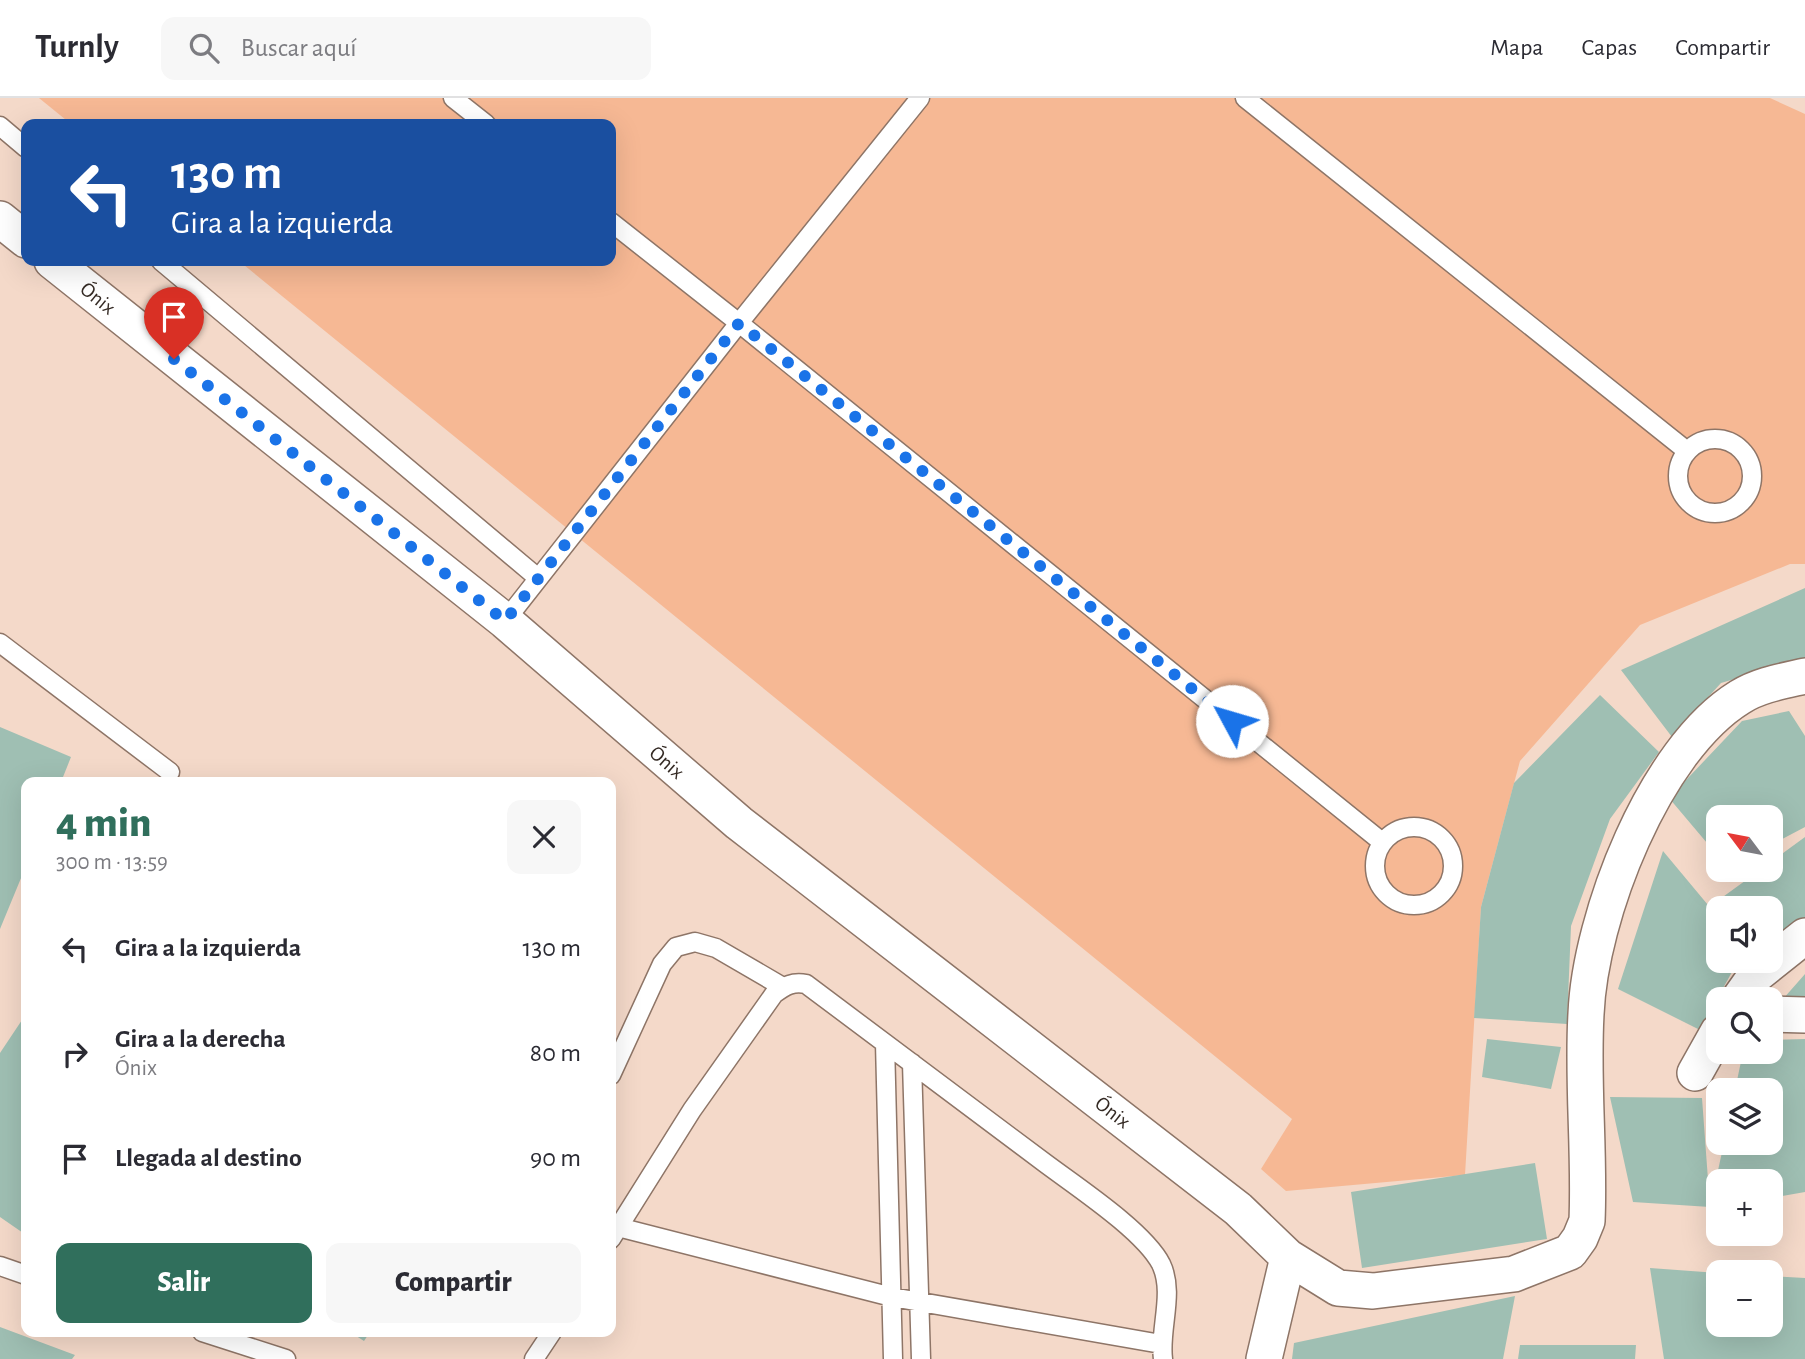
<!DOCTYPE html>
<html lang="es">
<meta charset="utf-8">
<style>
:root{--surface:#fff;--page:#f7f7f7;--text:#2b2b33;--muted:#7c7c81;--line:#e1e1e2;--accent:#306f5c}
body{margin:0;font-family:"Alegreya Sans",sans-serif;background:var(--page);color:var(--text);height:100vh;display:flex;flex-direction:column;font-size:26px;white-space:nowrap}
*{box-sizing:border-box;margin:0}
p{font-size:23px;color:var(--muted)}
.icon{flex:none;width:38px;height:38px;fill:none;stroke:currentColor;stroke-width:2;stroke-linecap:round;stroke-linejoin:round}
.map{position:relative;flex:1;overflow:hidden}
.details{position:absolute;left:21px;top:679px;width:595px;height:560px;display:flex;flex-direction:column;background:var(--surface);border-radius:14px;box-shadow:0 7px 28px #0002}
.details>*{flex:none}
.hud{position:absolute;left:21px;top:21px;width:595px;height:147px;border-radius:14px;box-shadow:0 7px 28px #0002;background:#1a4fa0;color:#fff;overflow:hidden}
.needle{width:46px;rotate:302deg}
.buttons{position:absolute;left:1706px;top:707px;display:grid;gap:14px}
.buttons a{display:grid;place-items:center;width:77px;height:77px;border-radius:14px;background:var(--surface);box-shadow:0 7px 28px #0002;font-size:35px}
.pin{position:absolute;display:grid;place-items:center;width:60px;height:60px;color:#fff;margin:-72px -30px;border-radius:50% 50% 50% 0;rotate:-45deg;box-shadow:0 0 7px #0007}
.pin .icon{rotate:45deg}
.me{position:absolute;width:77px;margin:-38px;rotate:309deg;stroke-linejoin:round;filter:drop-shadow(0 0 5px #0008)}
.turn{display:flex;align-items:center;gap:24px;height:147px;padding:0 35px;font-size:32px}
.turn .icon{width:91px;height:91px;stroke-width:2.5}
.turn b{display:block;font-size:49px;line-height:60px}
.round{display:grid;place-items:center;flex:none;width:74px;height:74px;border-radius:14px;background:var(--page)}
.headline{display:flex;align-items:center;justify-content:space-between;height:119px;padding:0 35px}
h1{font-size:42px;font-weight:800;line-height:52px;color:var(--accent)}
.cta{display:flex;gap:14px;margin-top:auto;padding:14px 35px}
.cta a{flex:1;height:80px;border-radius:14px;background:var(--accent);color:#fff;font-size:28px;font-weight:800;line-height:80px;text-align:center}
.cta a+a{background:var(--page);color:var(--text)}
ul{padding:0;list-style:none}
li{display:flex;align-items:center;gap:21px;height:105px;padding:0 35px}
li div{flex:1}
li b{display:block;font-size:26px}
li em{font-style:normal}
header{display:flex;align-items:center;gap:42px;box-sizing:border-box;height:98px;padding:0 35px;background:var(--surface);border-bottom:2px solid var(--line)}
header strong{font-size:33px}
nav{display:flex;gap:38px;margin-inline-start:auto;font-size:24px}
.search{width:490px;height:63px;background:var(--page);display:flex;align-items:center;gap:18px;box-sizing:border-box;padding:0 24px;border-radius:14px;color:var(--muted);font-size:26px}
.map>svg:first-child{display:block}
.green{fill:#f6b894}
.building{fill:#9fbfb3}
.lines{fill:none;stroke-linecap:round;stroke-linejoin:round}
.service-casing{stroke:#8e7567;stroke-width:21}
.minor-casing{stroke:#8e7567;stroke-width:38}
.service{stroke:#fff;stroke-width:18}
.minor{stroke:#fff;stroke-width:35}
.route{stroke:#1a73e8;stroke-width:12;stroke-dasharray:0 21.6}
.labels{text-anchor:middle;stroke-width:6;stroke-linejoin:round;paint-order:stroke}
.street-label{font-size:21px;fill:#352b25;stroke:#fff}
</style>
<header>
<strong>Turnly</strong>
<div class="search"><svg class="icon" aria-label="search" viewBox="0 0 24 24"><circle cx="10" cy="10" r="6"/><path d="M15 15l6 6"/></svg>Buscar aquí</div>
<nav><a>Mapa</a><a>Capas</a><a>Compartir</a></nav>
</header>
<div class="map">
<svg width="1805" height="1261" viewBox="0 0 1805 1261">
<rect width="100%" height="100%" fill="#f4d9c9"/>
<!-- green -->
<path class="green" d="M39 0H1770L1805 16V466H1790L1640 527 1520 663 1481 809 1465 1077 1286 1093 1261 1071 1292 1021 239 163H611V26H71Z"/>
<!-- building -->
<path class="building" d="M1805 490V560L1721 585 1672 639 1621 572Z
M1600 597 1659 654 1610 721 1571 828 1567 926 1474 920 1481 809 1514 685Z
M1789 613 1805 638V729L1771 747V719H1718V758L1669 700 1742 623Z
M0 629 71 659 61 684H26V768L0 831Z
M1805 739V819L1771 842V810H1727L1720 801 1760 772H1771V764Z
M1663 753 1718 819V863H1738L1700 932 1618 891Z
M1805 876V899L1783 901Z
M26 916V1137L0 1119V955Z
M1487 941 1561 949 1551 991 1482 979Z
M1805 941V1094L1771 1100V1083H1718V1108L1710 1109 1724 1045H1771V992H1735L1743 954H1771V942Z
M1610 999 1702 1000 1710 1109 1633 1104Z
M1535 1065 1547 1141 1362 1170 1351 1094Z
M1650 1170 1718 1175V1227H1771V1178L1805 1180V1261H1664Z
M1515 1198 1503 1261H1292L1294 1245Z
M0 1229 75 1257 72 1261H0Z
M350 1234H370L364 1243Z
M1520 1247H1636L1635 1261H1518Z"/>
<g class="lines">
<defs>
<path id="service" d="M453 0 486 26
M1245 0 1687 353
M0 28 26 50
M611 124 739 225 1382 744
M161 163 538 480
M1678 378a37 37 0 1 1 74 0a37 37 0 1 1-74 0Z
M505 523 739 225 920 0
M0 545 170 674
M1375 768a39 39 0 1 1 78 0a39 39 0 1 1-78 0Z
M885 945 893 1261
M912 965 921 1261
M611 977 662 866 676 849 695 844 716 850 783 889
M611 1125 618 1129 892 1199 1161 1246
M611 1141 692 1012 774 896C785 888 793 883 806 886 886 946 966 1006 1045 1065 1077 1089 1144 1133 1161 1166 1175 1195 1159 1231 1163 1261
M0 1168 26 1177
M202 1234 286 1261
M534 1261 552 1234"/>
<path id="minor" d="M0 121 26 142
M52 163 505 523 739 725 1238 1111 1288 1159 1338 1190 1373 1193 1514 1176 1570 1154 1580 1140 1587 1123C1590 1054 1582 985 1586 916 1590 819 1654 652 1740 599 1759 587 1783 583 1805 578
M1739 901 1756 877 1805 838
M1771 916 1805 917
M1695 975 1718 934
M1264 1261 1288 1159"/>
</defs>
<!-- service casing -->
<use href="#service" class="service-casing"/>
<!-- minor casing -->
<use href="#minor" class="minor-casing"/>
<!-- service -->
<use href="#service" class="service"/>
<!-- minor -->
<use href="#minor" class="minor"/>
</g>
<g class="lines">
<!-- route -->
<path class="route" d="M174 261 505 523 739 225 1232 623"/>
</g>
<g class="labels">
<!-- street labels -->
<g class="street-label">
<text transform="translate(98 200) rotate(39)" y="7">Ónix</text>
<text transform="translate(667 664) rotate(41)" y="7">Ónix</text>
<text transform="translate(1113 1014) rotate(38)" y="7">Ónix</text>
</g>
</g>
</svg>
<div class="buttons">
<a><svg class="needle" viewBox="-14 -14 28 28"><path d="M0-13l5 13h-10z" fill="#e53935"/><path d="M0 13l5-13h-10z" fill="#7c7c81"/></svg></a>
<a><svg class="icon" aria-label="sound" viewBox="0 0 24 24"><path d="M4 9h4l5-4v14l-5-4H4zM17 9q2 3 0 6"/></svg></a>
<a><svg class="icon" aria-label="search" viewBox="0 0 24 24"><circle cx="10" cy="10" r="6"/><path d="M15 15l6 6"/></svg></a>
<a><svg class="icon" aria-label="layers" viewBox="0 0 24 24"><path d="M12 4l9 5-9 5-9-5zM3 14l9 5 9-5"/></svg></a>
<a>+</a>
<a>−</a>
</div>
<div class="pin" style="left:174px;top:261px;background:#d93025"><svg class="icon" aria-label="arrive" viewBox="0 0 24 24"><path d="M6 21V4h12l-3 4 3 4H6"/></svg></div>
<svg class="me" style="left:1232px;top:623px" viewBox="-20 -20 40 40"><circle r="19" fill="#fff"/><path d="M0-13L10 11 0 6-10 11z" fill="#1a73e8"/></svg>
<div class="hud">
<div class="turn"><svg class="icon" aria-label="left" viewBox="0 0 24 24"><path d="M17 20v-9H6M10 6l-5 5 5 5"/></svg><div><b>130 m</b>Gira a la izquierda</div></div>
</div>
<section class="details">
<div class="headline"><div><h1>4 min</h1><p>300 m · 13:59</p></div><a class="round"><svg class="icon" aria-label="close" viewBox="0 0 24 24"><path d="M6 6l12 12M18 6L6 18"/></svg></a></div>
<ul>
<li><svg class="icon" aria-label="left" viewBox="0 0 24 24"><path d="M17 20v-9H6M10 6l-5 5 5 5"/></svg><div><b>Gira a la izquierda</b></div><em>130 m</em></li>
<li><svg class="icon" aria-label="right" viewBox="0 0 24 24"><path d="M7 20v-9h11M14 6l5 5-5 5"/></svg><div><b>Gira a la derecha</b><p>Ónix</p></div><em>80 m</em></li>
<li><svg class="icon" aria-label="arrive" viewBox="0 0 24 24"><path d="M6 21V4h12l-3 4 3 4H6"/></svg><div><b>Llegada al destino</b></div><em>90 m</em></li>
</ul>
<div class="cta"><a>Salir</a><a>Compartir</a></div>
</section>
</div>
